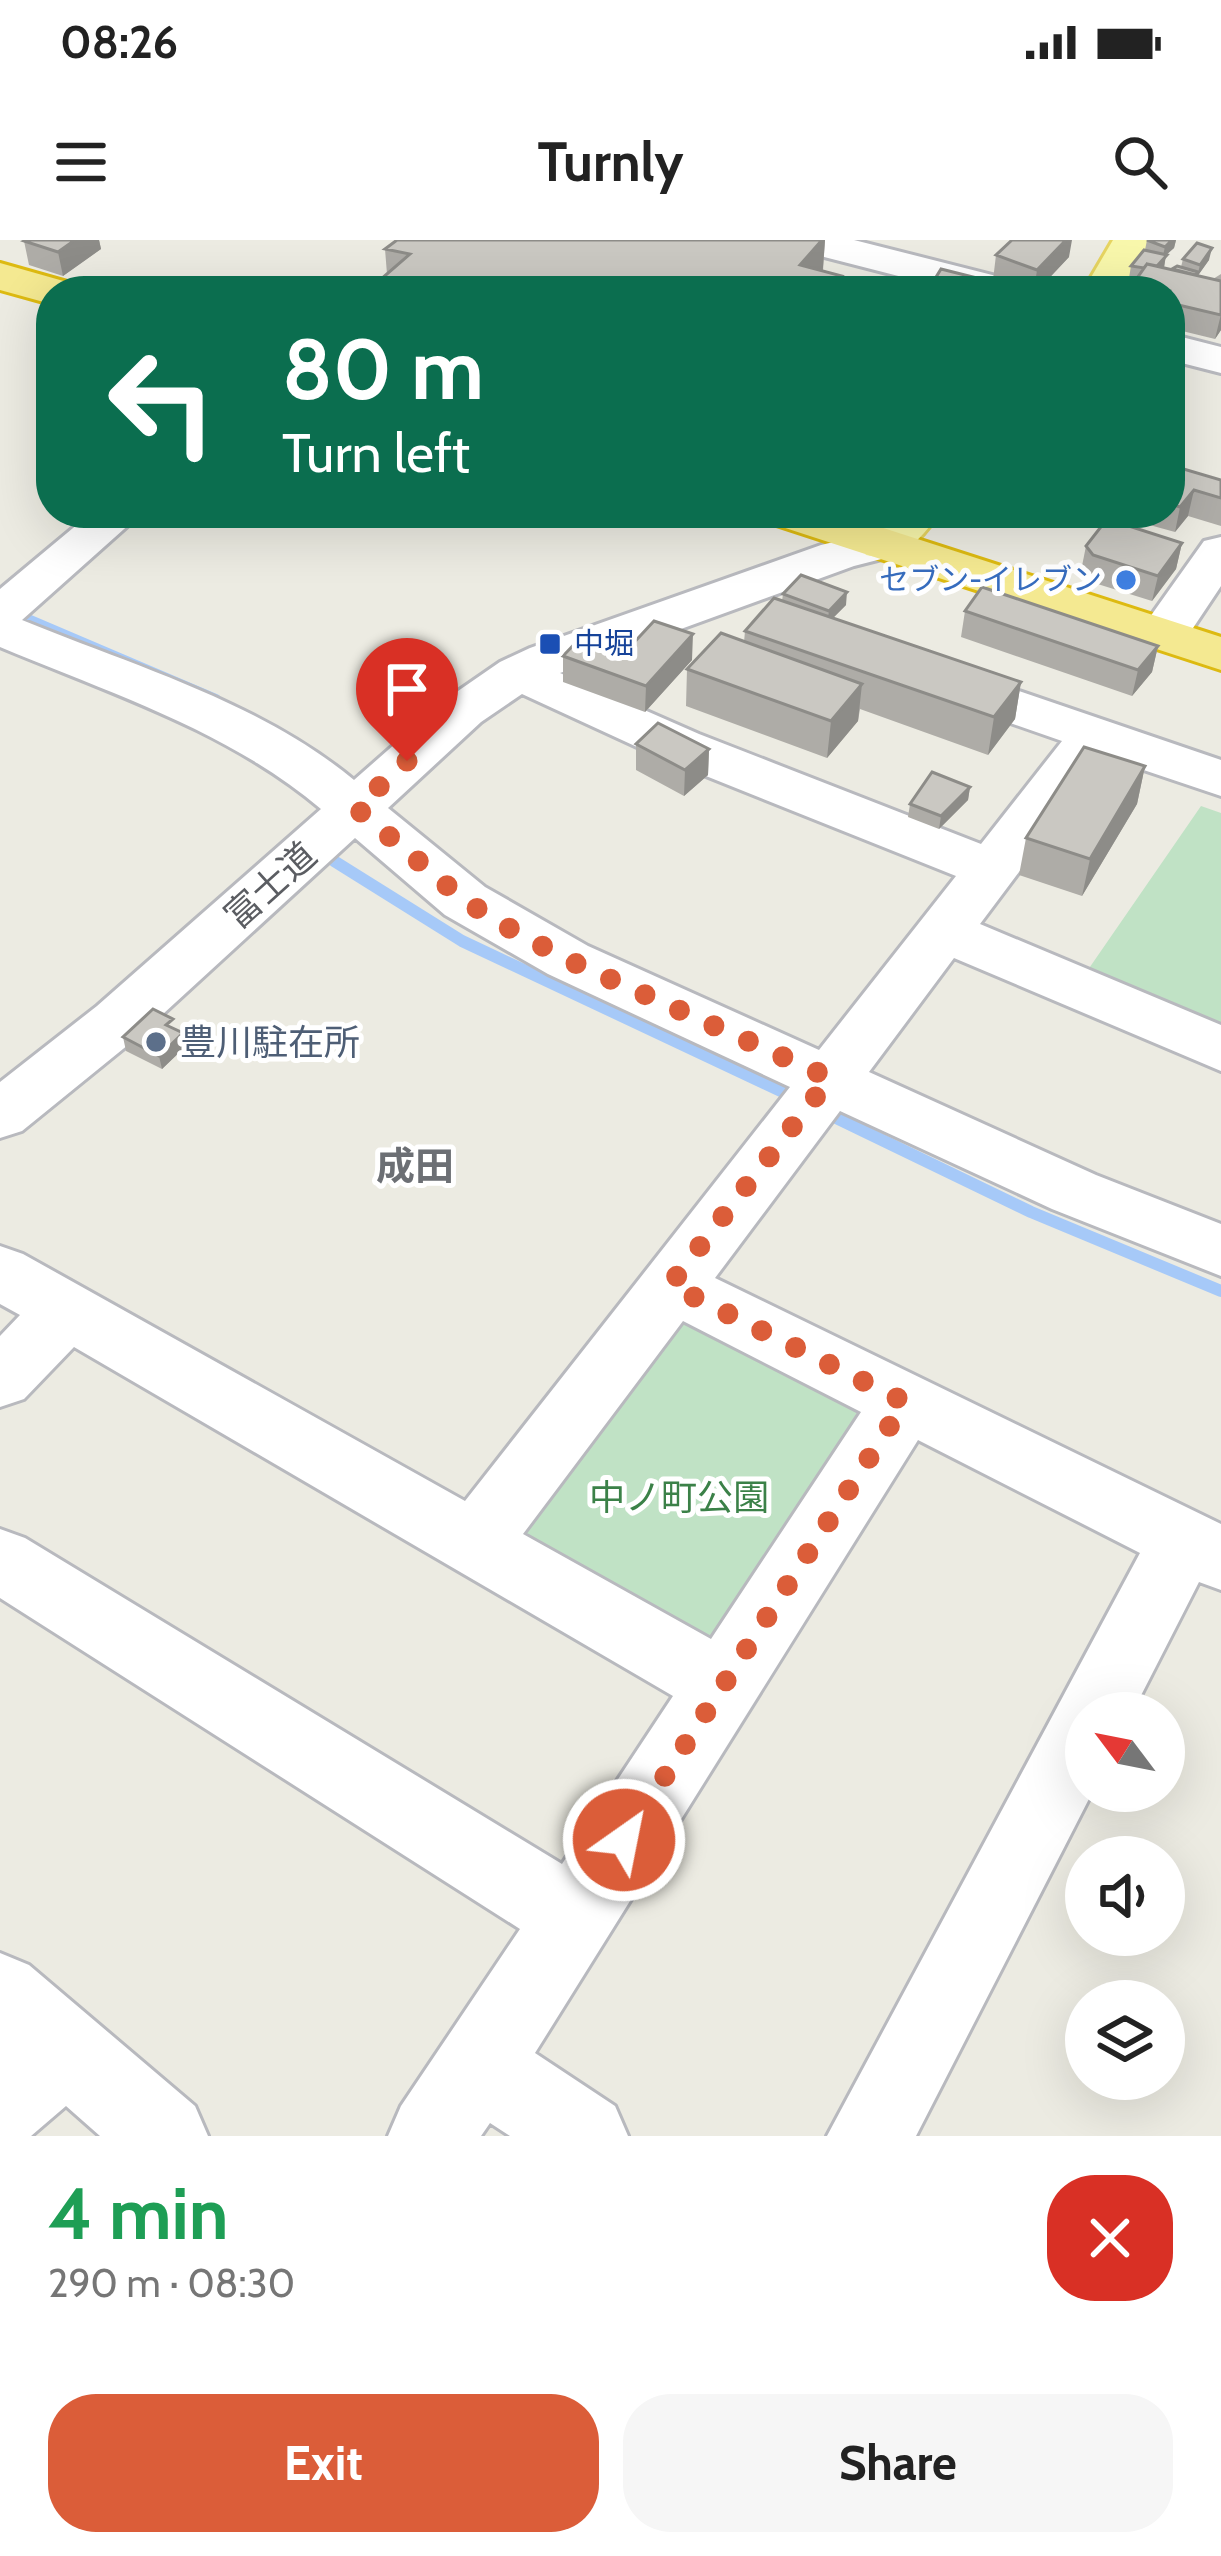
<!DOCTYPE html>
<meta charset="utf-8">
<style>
:root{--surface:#fff;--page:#f6f6f6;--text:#222;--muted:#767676;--accent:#db5d39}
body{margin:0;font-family:Cabin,"Noto Sans JP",sans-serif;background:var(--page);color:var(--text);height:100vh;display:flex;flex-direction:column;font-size:45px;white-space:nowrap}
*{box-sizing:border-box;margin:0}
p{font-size:39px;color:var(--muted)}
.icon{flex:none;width:66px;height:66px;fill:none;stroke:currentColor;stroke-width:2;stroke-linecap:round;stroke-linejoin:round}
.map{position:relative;height:1896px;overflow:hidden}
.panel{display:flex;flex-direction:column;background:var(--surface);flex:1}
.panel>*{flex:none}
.top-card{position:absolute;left:36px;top:36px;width:1149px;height:252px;border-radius:48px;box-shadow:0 12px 48px #0002;background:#0b6e4f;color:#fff;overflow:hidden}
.needle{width:78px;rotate:302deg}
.controls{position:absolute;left:1065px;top:1452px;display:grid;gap:24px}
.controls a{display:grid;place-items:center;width:120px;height:120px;border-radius:50%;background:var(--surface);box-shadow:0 12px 48px #0002;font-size:60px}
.pin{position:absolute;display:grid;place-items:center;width:102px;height:102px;color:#fff;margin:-123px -51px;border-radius:50% 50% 50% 0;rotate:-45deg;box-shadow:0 0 12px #0007}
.pin .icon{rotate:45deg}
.me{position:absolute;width:132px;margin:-66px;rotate:33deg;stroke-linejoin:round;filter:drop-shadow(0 0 9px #0008)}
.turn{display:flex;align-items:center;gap:42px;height:252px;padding:0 48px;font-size:54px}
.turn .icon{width:156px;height:156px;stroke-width:2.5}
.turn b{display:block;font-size:84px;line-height:102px}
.round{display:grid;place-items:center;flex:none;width:126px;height:126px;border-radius:48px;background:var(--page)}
.headline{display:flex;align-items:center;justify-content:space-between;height:204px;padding:0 48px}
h1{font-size:72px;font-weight:700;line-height:90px;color:#1e9e55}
.primary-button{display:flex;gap:24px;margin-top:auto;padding:24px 48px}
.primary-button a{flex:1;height:138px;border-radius:48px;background:var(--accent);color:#fff;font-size:48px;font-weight:700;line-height:138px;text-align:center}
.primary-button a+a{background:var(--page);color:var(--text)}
.status{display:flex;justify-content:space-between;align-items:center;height:84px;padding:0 60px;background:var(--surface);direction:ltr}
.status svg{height:33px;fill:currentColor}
header{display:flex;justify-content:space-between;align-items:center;height:156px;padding:0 48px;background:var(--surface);font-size:54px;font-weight:700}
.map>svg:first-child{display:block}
.green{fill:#c0e2c5}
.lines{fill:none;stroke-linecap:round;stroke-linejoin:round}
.stream-far1{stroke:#a6c9f8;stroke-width:10}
.stream{stroke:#a6c9f8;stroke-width:12}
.minor-casing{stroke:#b8b9be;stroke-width:6}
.major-casing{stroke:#e6d461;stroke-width:6}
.highway-casing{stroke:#ddba11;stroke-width:6}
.minor{fill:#fff;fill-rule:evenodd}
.major{fill:#f8f7ab;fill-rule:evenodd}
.highway{fill:#f4e991;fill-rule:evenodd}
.wall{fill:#aeaca7}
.shaded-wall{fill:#8d8c88}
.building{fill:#cac8c2;stroke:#8d8c88;stroke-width:3}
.route{stroke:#db5d39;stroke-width:21;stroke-dasharray:0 37.8}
.shop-dot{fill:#3f7fe0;stroke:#fff;stroke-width:4.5}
.transit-dot{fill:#1a4fb4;stroke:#fff;stroke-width:4.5}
.service-dot{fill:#5c6f8a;stroke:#fff;stroke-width:4.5}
.labels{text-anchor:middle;stroke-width:10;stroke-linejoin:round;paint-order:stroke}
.far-shop-label{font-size:30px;fill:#366cbe;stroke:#fff;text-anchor:end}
.far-transit-label{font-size:30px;fill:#164399;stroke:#fff;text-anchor:start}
.street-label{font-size:36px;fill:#5b5d62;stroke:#fff}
.service-label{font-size:36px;fill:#4e5e75;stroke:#fff;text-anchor:start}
.park-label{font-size:36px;fill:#3b8148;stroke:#fff}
.neighbourhood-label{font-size:39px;font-weight:bold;fill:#6c6f74;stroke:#fff}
</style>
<div class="status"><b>08:26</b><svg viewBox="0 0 49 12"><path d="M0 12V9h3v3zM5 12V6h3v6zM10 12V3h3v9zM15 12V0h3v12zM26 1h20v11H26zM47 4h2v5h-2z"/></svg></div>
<header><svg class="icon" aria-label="menu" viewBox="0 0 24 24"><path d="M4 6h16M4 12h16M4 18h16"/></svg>Turnly<svg class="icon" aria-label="search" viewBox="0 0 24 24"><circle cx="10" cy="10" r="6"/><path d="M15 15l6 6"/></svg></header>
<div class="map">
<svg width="1221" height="1896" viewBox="0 0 1221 1896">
<rect width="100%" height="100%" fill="#ecebe2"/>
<!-- green -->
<path class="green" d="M1201 566 1221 573V793L1083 737Z
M687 1074 862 1167 870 1181 724 1399 702 1404 518 1301Z"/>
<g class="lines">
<!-- stream-far1 -->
<path class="stream-far1" d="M0 367 216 459"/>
<!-- stream -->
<path class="stream" d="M334 621 462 701 798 859
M824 872 1031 972 1221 1051"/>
<defs>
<path id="minor" d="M787 0H854L1020 42 1026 51H957L793 9Z
M1170 94 1221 107V133L1170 120Z
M91 273H142L22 380C134 426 260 462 354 540L445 460 500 422 530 408 821 305 884 290 901 294 908 304 901 314 854 326 560 433 699 494 981 604 1062 501 916 450 909 439 916 428 934 423 952 428 1221 520V556L1105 517 980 684 1221 785V831L954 718 869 832 1096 935 1221 984V1036L1052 969 840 871 715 1038 1221 1284V1350L1199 1342 1132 1473H1086V1551H1093L916 1896H827L1140 1313 918 1200 535 1813 615 1866 628 1896H510L490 1883 481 1896H388L401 1866 520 1689 0 1358V1289L25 1298 562 1624 673 1456 74 1107 24 1159 0 1167V1096L20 1075 0 1064V1006L23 1014 465 1261 790 847 548 734 445 675 355 598 139 796 22 891 0 898V842L97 766 321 569C229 491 110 453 0 407V349ZM522 454 661 518 956 636 819 810 588 706 485 647 388 568 481 482ZM683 1081 861 1172 711 1399 523 1294Z
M1221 297V346L1181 406 1163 410 1145 406 1138 395 1145 384 1204 301Z
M0 1713 29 1725 195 1866 208 1896H100L66 1866 31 1896H0Z"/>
<path id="major" d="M1113 0H1155L1127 51H1083Z
M887 273H939C921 300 900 323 866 315L859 304Z"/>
<path id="highway" d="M0 23 67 42 74 51H51V64L0 50Z
M763 273H837L1221 397V430L770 283Z"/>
</defs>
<!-- minor casing -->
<use href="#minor" class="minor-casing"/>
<!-- major casing -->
<use href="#major" class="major-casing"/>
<!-- highway casing -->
<use href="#highway" class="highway-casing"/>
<!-- minor -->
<use href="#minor" class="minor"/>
<!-- major -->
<use href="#major" class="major"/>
<!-- highway -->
<use href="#highway" class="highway"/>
</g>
<!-- wall -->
<path class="wall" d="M26 0H99L101 9 63 36 29 25 24 1Z
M397 0H825L823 31 842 36 840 51H373V46L387 34 385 9Z
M1147 0H1176L1174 8 1166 15 1164 28 1172 29 1181 27 1183 19 1209 20 1198 35 1213 39 1221 34V90L1215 99 1170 88V51L1129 38 1131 26 1145 10Z
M996 15 1069 17 1037 51H1024L1017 48V51H930V47L1016 48 993 40Z
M1170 225 1221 240V286L1188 276 1175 292 1135 281 1137 273H1170Z
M1082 273H1120L1114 282 1182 303 1176 329 1152 361 1088 341 1081 331 1086 306 1106 280Z
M783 354 846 365 833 378 1021 442 1015 479 988 515 860 469 858 481 827 518 686 466 687 429 744 402 745 391 782 361Z
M965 371 1158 406 1152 432 1132 456 961 397Z
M628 409 692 420 645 472 563 442V416Z
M636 504 709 509 708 535 684 556 636 530Z
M1145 526 1137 564 1082 656 1019 635 1026 598Z
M970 547 968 560 939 589 908 577 910 564Z
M175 789 186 806 162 829 126 811 123 797Z"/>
<!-- shaded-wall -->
<path class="shaded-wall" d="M75 0H99L101 9 63 36 58 12Z
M822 0H825L822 40 800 25Z
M1066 0H1072L1069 17 1037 51H1034L1037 30Z
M1172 0H1176L1174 8 1166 15 1164 27 1154 30 1162 19 1165 7Z
M1212 8 1209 20 1197 37 1200 25Z
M842 36 840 51H829Z
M1221 74V90L1215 99Z
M1194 250 1188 276 1175 292 1180 267Z
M1182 303 1176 329 1152 361 1158 336Z
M847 352 846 365 827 384 829 371Z
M693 394 692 420 645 472 646 446Z
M1158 406 1152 432 1132 456 1138 430Z
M1021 442 1015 479 988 515 994 477Z
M862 444 858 481 827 518 831 481Z
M709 509 708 535 684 556 685 530Z
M1145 526 1137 564 1082 656 1090 619Z
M970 547 968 560 939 589 941 576Z
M183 793 186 806 162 829 159 816Z"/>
<!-- building -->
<path class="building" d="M26 0H75L58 12 24 1Z
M397 0H822L800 25 842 36 829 51H392L373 46 410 14 385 9Z
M1012 0H1066L1037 30 996 15Z
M1147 0H1172L1165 7Z
M1197 3 1212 8 1200 25 1183 19Z
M1144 10 1167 15 1157 26 1147 24 1144 28 1131 26Z
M1147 24 1221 41V75L1170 63V51H1128Z
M1177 26 1198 32 1196 35 1172 29Z
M941 29 1017 48 1015 51H950L930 47Z
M1170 225 1221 240V258L1194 250 1180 267 1170 264Z
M1107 279 1182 303 1158 336 1093 315 1086 306Z
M801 335 847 352 829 371 783 354Z
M982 347 1158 406 1138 430 965 371Z
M774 358 1021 442 994 477 745 391Z
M654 381 693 394 646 446 563 416 584 394 628 409Z
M721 393 862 444 831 481 687 429Z
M658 483 709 509 685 530 636 504Z
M1084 507 1145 526 1090 619 1026 598Z
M932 532 970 547 941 576 910 564Z
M153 769 173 779 166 785 183 793 159 816 123 797Z"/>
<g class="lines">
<!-- route -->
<path class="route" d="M407 521 356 568 465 661 509 688 568 720 830 838 670 1045 905 1162 624 1600"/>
</g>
<!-- markers -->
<circle class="shop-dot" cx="1126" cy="340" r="12"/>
<rect class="transit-dot" x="538" y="392" width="24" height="24" rx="6"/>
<circle class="service-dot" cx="156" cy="802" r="12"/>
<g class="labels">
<!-- far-shop labels -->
<g class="far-shop-label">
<text x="1102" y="350">セブン-イレブン</text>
</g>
<!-- far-transit labels -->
<g class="far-transit-label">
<text x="574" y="414">中堀</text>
</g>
<!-- street labels -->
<g class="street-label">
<text transform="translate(270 645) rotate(-42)" y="13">富士道</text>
</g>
<!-- service labels -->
<g class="service-label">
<text x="180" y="815">豊川駐在所</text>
</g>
<!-- park labels -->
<g class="park-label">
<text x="679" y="1270">中ノ町公園</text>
</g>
<!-- neighbourhood labels -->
<g class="neighbourhood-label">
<text x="415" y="940">成田</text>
</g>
</g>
</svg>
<div class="controls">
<a><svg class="needle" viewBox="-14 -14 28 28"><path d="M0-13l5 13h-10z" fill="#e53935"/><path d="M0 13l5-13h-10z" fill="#767676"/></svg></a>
<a><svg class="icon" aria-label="sound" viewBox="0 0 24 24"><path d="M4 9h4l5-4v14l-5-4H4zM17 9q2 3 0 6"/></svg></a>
<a><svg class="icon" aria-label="layers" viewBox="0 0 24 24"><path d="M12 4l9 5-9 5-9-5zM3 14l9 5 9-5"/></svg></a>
</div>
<div class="pin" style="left:407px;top:521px;background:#d93025"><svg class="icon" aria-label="arrive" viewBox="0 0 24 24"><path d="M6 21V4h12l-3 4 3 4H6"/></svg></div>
<svg class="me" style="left:624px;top:1600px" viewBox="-20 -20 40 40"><circle r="17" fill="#db5d39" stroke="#fff" stroke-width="3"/><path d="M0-11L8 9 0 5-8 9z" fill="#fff"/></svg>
<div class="top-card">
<div class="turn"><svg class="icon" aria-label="left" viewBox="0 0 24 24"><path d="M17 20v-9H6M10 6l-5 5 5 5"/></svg><div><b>80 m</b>Turn left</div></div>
</div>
</div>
<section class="panel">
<div class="headline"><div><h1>4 min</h1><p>290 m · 08:30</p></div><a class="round" style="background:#d93025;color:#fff"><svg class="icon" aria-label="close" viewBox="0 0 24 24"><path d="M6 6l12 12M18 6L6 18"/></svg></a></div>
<div class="primary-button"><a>Exit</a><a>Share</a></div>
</section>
